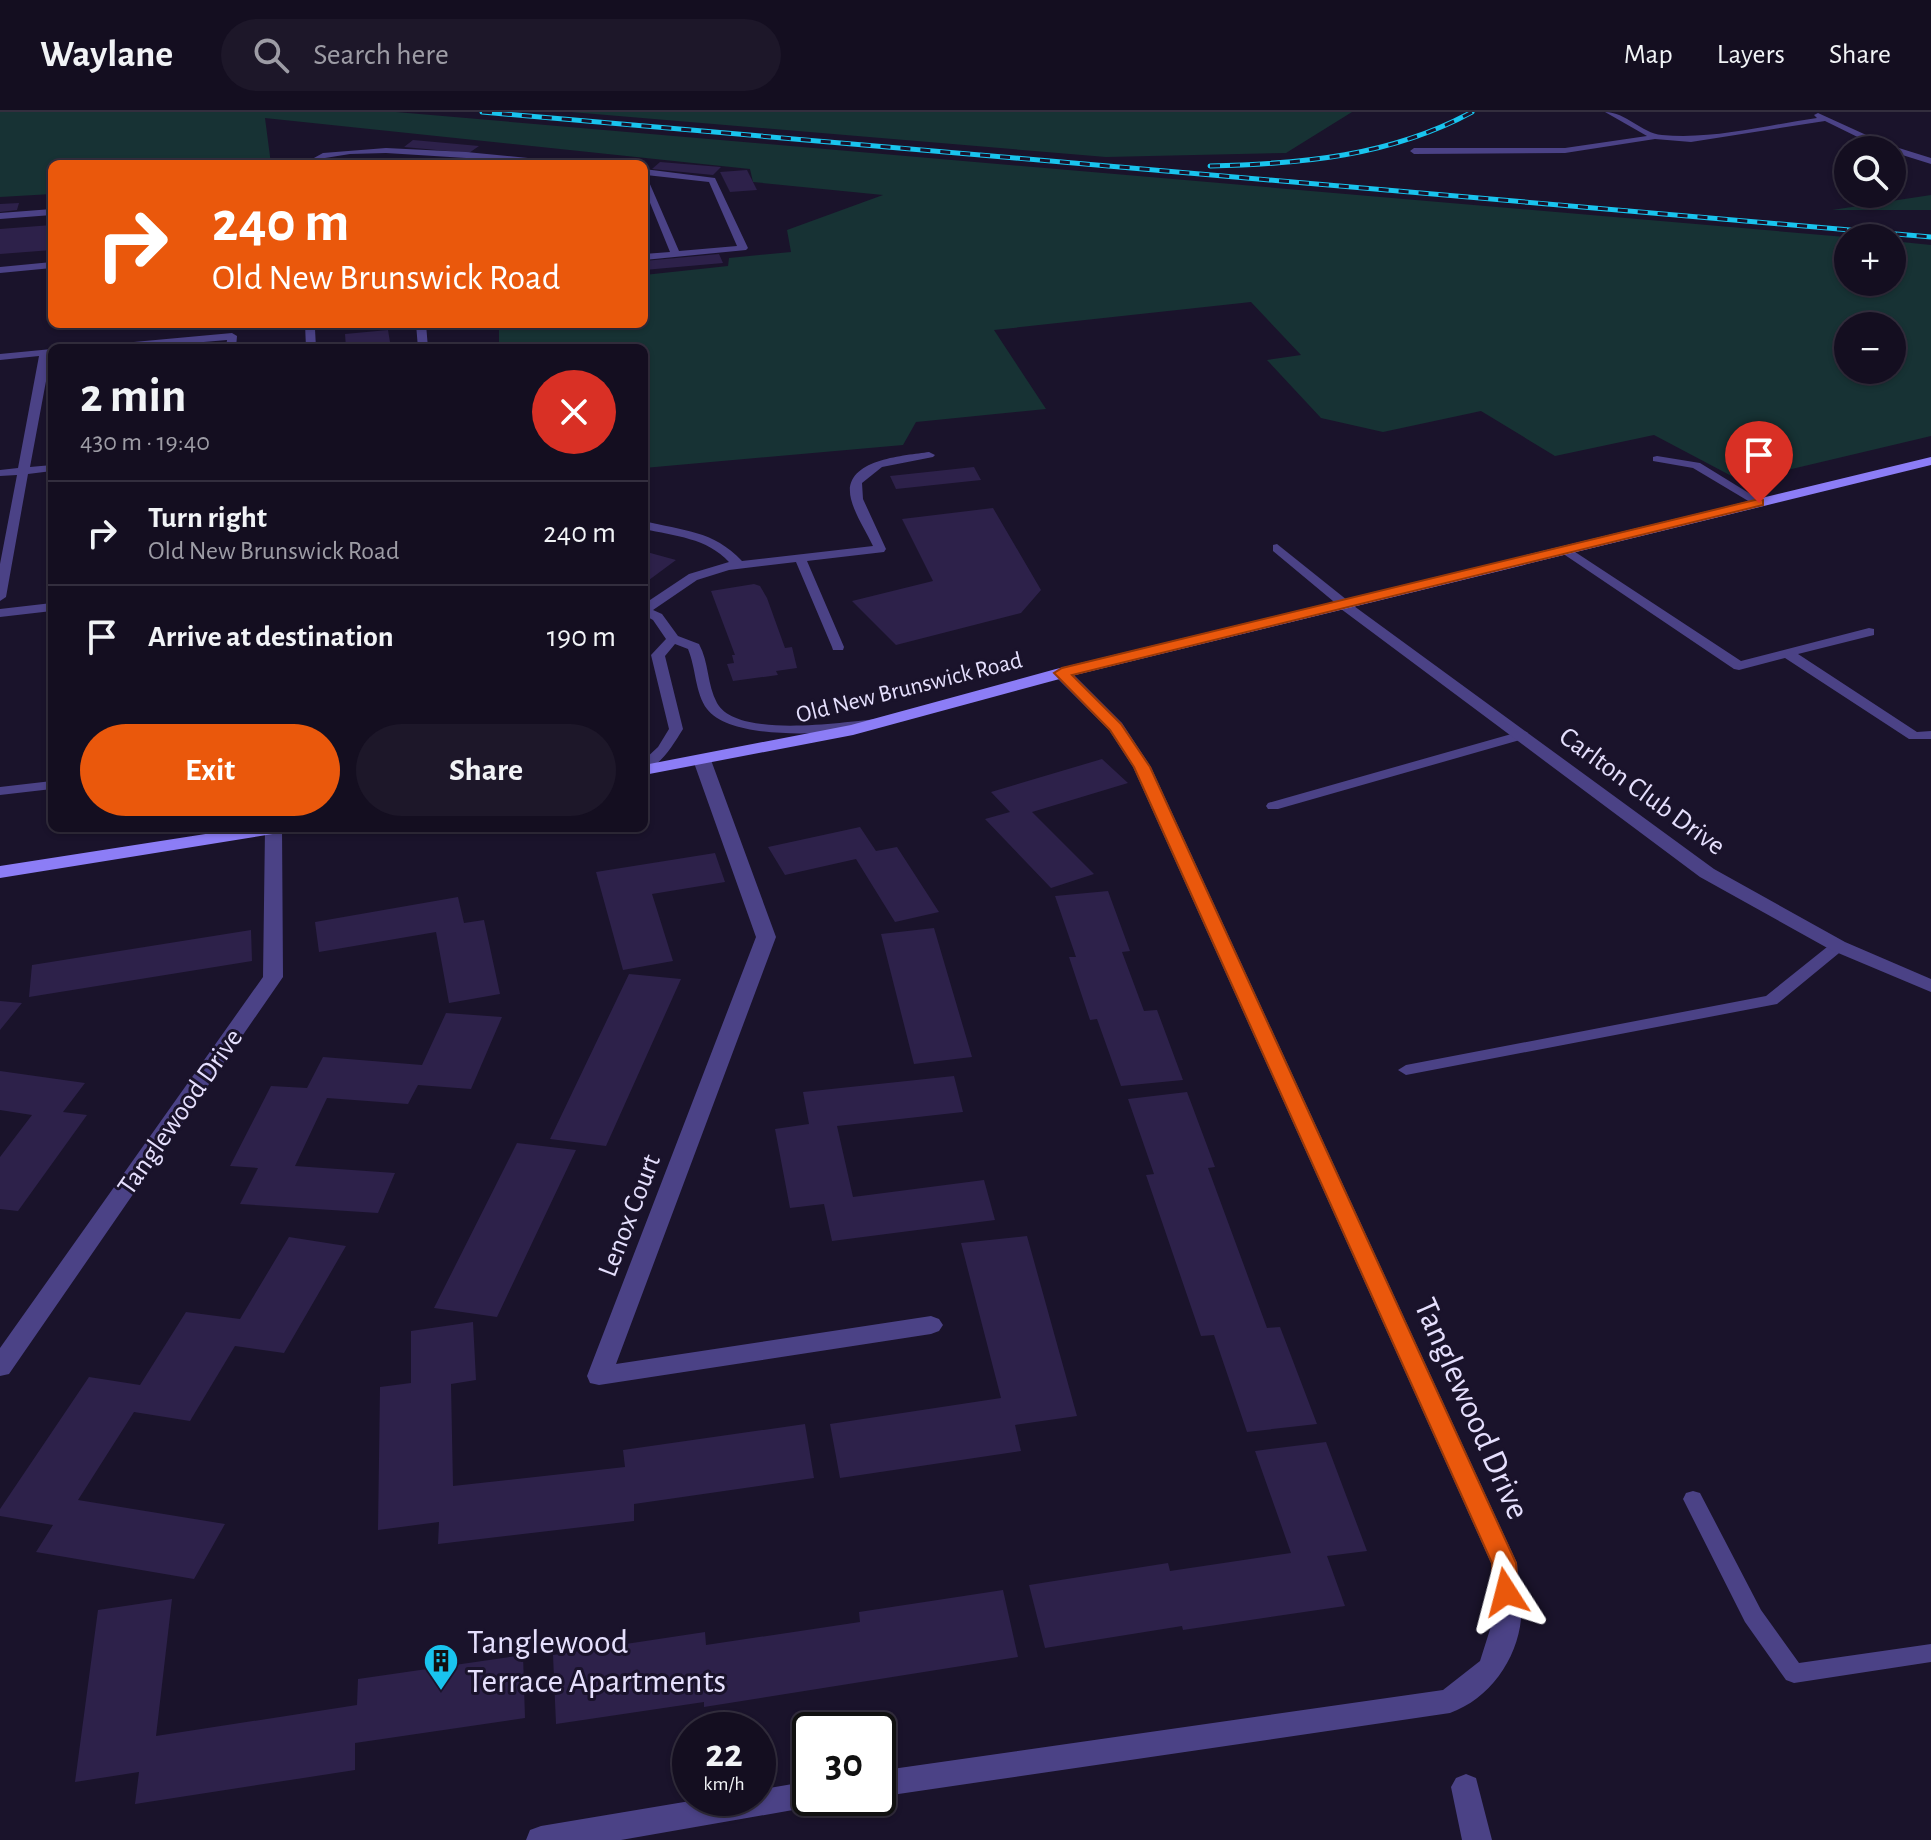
<!DOCTYPE html>
<meta charset="utf-8">
<style>
:root{--surface:#140e20;--page:#1d1729;--text:#f1f3f6;--muted:#9d9ca5;--line:#332e3e;--accent:#ea580c}
body{margin:0;font-family:"Alegreya Sans",sans-serif;background:var(--page);color:var(--text);height:100vh;display:flex;flex-direction:column;font-size:30px;white-space:nowrap}
*{box-sizing:border-box;margin:0}
p{font-size:26px;color:var(--muted)}
.icon{flex:none;width:44px;height:44px;fill:none;stroke:currentColor;stroke-width:2;stroke-linecap:round;stroke-linejoin:round}
.map{position:relative;flex:1;overflow:hidden}
.drawer{position:absolute;left:48px;top:232px;width:600px;height:488px;display:flex;flex-direction:column;background:var(--surface);border-radius:12px;box-shadow:0 2px 6px #0004,0 0 0 2px var(--line)}
.drawer>*{flex:none}
.guide{position:absolute;left:48px;top:48px;width:600px;height:168px;border-radius:12px;box-shadow:0 2px 6px #0004,0 0 0 2px var(--line);background:#ea580c;color:#fff;overflow:hidden}
.buttons{position:absolute;left:1834px;top:24px;display:grid;gap:16px}
.buttons a{display:grid;place-items:center;width:72px;height:72px;border-radius:50%;background:var(--surface);box-shadow:0 2px 6px #0004,0 0 0 2px var(--line);font-size:40px}
.speed{position:absolute;left:672px;top:1600px;display:flex;gap:16px;font-size:40px;font-weight:700;text-align:center}
.speed>*{display:grid;place-content:center;width:104px;height:104px;border-radius:50%;background:var(--surface);box-shadow:0 2px 6px #0004,0 0 0 2px var(--line);line-height:1}
.speed small{font-size:20px;font-weight:400}
.speed .limit{border:4px solid #111;border-radius:12px;background:#fff;color:#111}
.pin{position:absolute;display:grid;place-items:center;width:68px;height:68px;color:#fff;margin:-82px -34px;border-radius:50% 50% 50% 0;rotate:-45deg;box-shadow:0 0 8px #0007}
.pin .icon{rotate:45deg}
.me{position:absolute;width:88px;margin:-44px;rotate:351deg;stroke-linejoin:round;filter:drop-shadow(0 0 6px #0008)}
.turn{display:flex;align-items:center;gap:28px;height:168px;padding:0 32px;font-size:36px}
.turn .icon{width:104px;height:104px;stroke-width:2.5}
.turn b{display:block;font-size:56px;line-height:68px}
.round{display:grid;place-items:center;flex:none;width:84px;height:84px;border-radius:42px;background:var(--page)}
.headline{display:flex;align-items:center;justify-content:space-between;height:136px;padding:0 32px}
h1{font-size:48px;font-weight:600;line-height:60px}
.cta{display:flex;gap:16px;margin-top:auto;padding:16px 32px}
.cta a{flex:1;height:92px;border-radius:48px;background:var(--accent);color:#fff;font-size:32px;font-weight:600;line-height:92px;text-align:center}
.cta a+a{background:var(--page);color:var(--text)}
ul{padding:0;list-style:none}
li{display:flex;align-items:center;gap:24px;height:104px;padding:0 32px;border-top:2px solid var(--line)}
li div{flex:1}
li b{display:block;font-size:30px}
li em{font-style:normal}
header{display:flex;align-items:center;gap:48px;box-sizing:border-box;height:112px;padding:0 40px;background:var(--surface);border-bottom:2px solid var(--line)}
header strong{font-size:38px}
nav{display:flex;gap:44px;margin-inline-start:auto;font-size:28px}
.search{width:560px;height:72px;background:var(--page);display:flex;align-items:center;gap:20px;box-sizing:border-box;padding:0 28px;border-radius:44px;color:var(--muted);font-size:30px}
.map>svg:first-child{display:block}
.green{fill:#173234;fill-rule:evenodd}
.building{fill:#2d214a}
.lines{fill:none;stroke-linecap:round;stroke-linejoin:round}
.service{fill:#4b4286;fill-rule:evenodd}
.minor{fill:#4b4286;fill-rule:evenodd}
.secondary{fill:#8c7df6;fill-rule:evenodd}
.rail-casing{stroke:#19c4ee;stroke-width:5}
.rail{stroke:#1a132b;stroke-width:3;stroke-dasharray:10;stroke-linecap:butt}
.route{fill:#ea580c;stroke:#983908;stroke-width:2}
.labels{text-anchor:middle;stroke-width:6;stroke-linejoin:round;paint-order:stroke}
.far-street-label{font-size:24px;fill:#e5dffd;stroke:#1a132b}
.street-label{font-size:28px;fill:#e5dffd;stroke:#1a132b}
.near-street-label{font-size:34px;fill:#e5dffd;stroke:#1a132b}
.near-poi-label{font-size:34px;fill:#e5dffd;stroke:#1a132b;text-anchor:start}
</style>
<header>
<strong>Waylane</strong>
<div class="search"><svg class="icon" aria-label="search" viewBox="0 0 24 24"><circle cx="10" cy="10" r="6"/><path d="M15 15l6 6"/></svg>Search here</div>
<nav><a>Map</a><a>Layers</a><a>Share</a></nav>
</header>
<div class="map">
<svg width="1931" height="1728" viewBox="0 0 1931 1728">
<rect width="100%" height="100%" fill="#1a132b"/>
<!-- green -->
<path class="green" d="M0 0H396L1857 126H1848V170H1892V129L1931 133V324L1741 369 1654 323 1555 344 1481 299 1383 320 1321 306 1267 248 1301 243 1251 190 994 218 1046 297 916 310 903 333 644 356V236H499V212H644V163L728 154 729 146 791 140 787 118 883 83 753 70 750 57 265 6 271 52H52V82L0 85ZM1848 214H1892V258H1848Z
M571 0H1352L1286 41 1106 45Z
M1931 83V98H1832Z"/>
<!-- building -->
<path class="building" d="M413 28 479 34 469 41 404 35Z
M660 50 721 55 713 63 652 57Z
M747 58 757 78 730 80 720 60Z
M19 91 17 98 0 100V92Z
M52 113V138L0 142V117Z
M719 142 723 151 644 158V149Z
M388 218 391 236H346L345 222Z
M974 355 981 368 896 377 890 364Z
M993 396 1041 478 1021 501 896 533 852 489 933 469 902 407Z
M644 439 654 442 676 448 649 468 644 467Z
M754 472 760 474 767 486 785 536 792 535 797 556 776 559 778 563 733 569 727 552 734 551 732 543H735L711 479Z
M1102 647 1128 671 1032 700 1094 762 1051 776 985 707 1010 700 991 680Z
M860 715 876 739 897 735 939 800 895 810 856 747 785 763 768 735Z
M715 741 725 770 652 782 673 849 623 858 596 760Z
M1108 779 1130 839 1122 840 1144 899 1157 898 1183 968 1121 974 1097 907 1090 908 1069 845H1076L1055 784Z
M458 785 464 811 484 808 500 882 449 891 436 820 319 840 315 810Z
M934 816 972 945 914 952 881 822Z
M251 818 252 849 29 885 32 853Z
M629 862 681 867 606 1034 550 1027Z
M0 889 22 891 0 918Z
M446 901 502 905 471 977 418 973 408 992 327 986 295 1054 395 1061 378 1101 240 1092 258 1056 230 1054 271 974 307 976 323 945 422 953Z
M0 959 85 971 63 1000 87 1003 18 1099 0 1097V1045L32 1003 0 998Z
M954 964 963 1000 837 1014 853 1085 984 1068 995 1108 832 1129 824 1092 790 1096 775 1017 809 1012 803 980Z
M1187 980 1215 1055 1208 1056 1267 1216 1280 1215 1317 1312 1247 1320 1214 1223 1201 1224 1146 1063 1154 1062 1128 987Z
M517 1031 576 1038 497 1205 434 1196Z
M1027 1124 1077 1304 1015 1313 1021 1339 840 1366 830 1312 1001 1286 961 1131Z
M289 1125 346 1134 284 1241 235 1234 190 1309 134 1300 78 1388 225 1412 194 1467 36 1440 53 1413 0 1404V1397L89 1265 140 1273 186 1200 240 1207Z
M473 1210 476 1268 451 1272 453 1374 625 1355 623 1338 805 1312 814 1366 634 1392V1409L438 1432 439 1410 378 1418 380 1275 411 1271V1219Z
M1326 1330 1367 1439 1327 1444 1345 1494 1183 1518 1182 1514 1045 1536 1029 1473 1168 1451 1170 1459 1291 1441 1255 1339Z
M1003 1478 1018 1545 704 1595V1590L556 1612 553 1543 705 1520 706 1533 860 1510 859 1500Z
M172 1487 156 1624 357 1593 358 1567 523 1543 525 1606 355 1631V1658L135 1692 139 1660 75 1670 98 1498Z"/>
<g class="lines">
<!-- service -->
<path class="service" d="M1605 0C1626 0 1641 21 1662 23 1713 28 1767 13 1817 6L1814 3 1818 1 1886 32 1931 46V52L1880 36 1825 9 1691 30 1655 27 1565 41 1414 42 1410 39 1414 36H1565L1647 24Z
M386 36 466 40 558 49 562 52 386 41 350 42 325 46 313 52H303L323 41Z
M644 57 715 66 748 136 746 138 644 148V142L670 140 644 76ZM646 63 709 70 737 134 679 139Z
M52 97V103L0 107V101Z
M52 150V156L0 161V155Z
M305 212H342L315 217 316 236H306Z
M416 212H426L428 236H418Z
M232 221 237 224 236 236H226L227 228 134 236H96L101 233Z
M52 237 30 355 52 353V359L28 362 6 485 0 489V452L17 363 0 364V358L18 356 39 244 0 248V242Z
M929 340 935 343 933 345 882 355 862 371 863 387 886 437 884 440 807 449 844 535 843 538H833L832 535 796 450 729 458 697 468 653 498 662 502 678 524 699 532C709 550 707 573 717 591 737 627 842 610 877 607L884 611 882 614C843 622 732 631 707 597 695 581 696 556 688 537L675 532 665 544 683 617C673 633 662 652 644 660V648L658 635 669 617 651 543 666 527 653 508 644 503V492L689 462 729 450C707 426 675 424 644 417V409C683 419 713 418 742 449L873 434C866 419 855 403 851 387 841 347 903 344 929 340Z
M1657 344 1700 351 1765 391 1755 393 1693 356 1653 349V345Z
M1277 432 1347 488V494H1339L1273 439V433Z
M1566 434 1741 549 1869 516 1874 517V523L1798 542 1917 620 1931 619V627H1909L1785 546 1739 558 1734 557 1562 441 1560 438Z
M52 491V499L0 505V497Z
M1522 619 1527 620 1529 623 1527 626 1278 697H1268L1266 694 1268 691Z
M52 669V677L0 683V675Z
M1838 829 1844 831 1846 834 1844 837 1777 892 1406 963 1398 958 1406 953 1766 884 1832 831Z
M1693 1379 1700 1381 1761 1498 1799 1551 1931 1532V1550L1794 1571 1786 1568 1745 1510 1683 1387 1686 1381Z"/>
<!-- minor -->
<path class="minor" d="M1343 486 1714 757 1845 830 1931 867V880L1831 838 1700 765 1337 494V488Z
M1062 556 1068 557 1122 611 1151 655 1517 1451C1518 1469 1522 1489 1521 1507 1517 1548 1489 1587 1450 1601L878 1685V1659L1443 1578 1480 1549 1493 1508 1491 1451 1133 655 1109 618 1056 565 1054 561Z
M702 643 711 648 776 825 616 1252 931 1204 939 1207 943 1213 939 1219 931 1222 599 1273 590 1271 587 1264 756 825 693 648Z
M282 716 283 865 9 1262 0 1264V1236L263 865 265 717Z
M1466 1662 1476 1666 1492 1728H1462L1451 1675 1456 1666Z
M810 1669V1686H823L820 1691 810 1695 621 1728H526L530 1718 541 1714 708 1686H758V1678Z"/>
<!-- secondary -->
<path class="secondary" d="M1931 345V353L1067 565 853 623 644 663V653L851 613 1056 557Z
M244 716H288L279 721 0 766V754Z"/>
<defs>
<path id="rail" d="M482 0 1931 125
M1210 54C1301 52 1391 44 1472 0"/>
</defs>
<!-- rail casing -->
<use href="#rail" class="rail-casing"/>
<!-- rail -->
<use href="#rail" class="rail"/>
</g>
<!-- route -->
<path class="route" d="M1759 387 1763 388V393L1072 563 1121 612 1150 655 1516 1451 1518 1480 1514 1487 1506 1490 1497 1487 1493 1480 1492 1451 1134 655 1110 618 1054 561 1062 556Z"/>
<!-- icons -->
<defs>
<symbol id="building-pin" viewBox="-11 -11 22 30"><path d="M0 17L-7.5 6A9.5 9.5 0 1 1 7.5 6Z" fill="#19c4ee" stroke="#1a132b"/><path d="M-4-6H4V6H1V3H-1V6H-4ZM-2.5-4.3h1.7v1.8h-1.7ZM.8-4.3h1.7v1.8H.8ZM-2.5-1h1.7V.8h-1.7ZM.8-1h1.7V.8H.8Z" fill="#111"/></symbol>
</defs>
<g fill-rule="evenodd">
<use href="#building-pin" x="421" y="1529" width="40" height="54"/>
</g>
<g class="labels">
<!-- far-street labels -->
<g class="far-street-label">
<text transform="translate(909 575) rotate(-14)" y="8">Old New Brunswick Road</text>
</g>
<!-- street labels -->
<g class="street-label">
<text transform="translate(1643 678) rotate(36)" y="10">Carlton Club Drive</text>
<text transform="translate(179 999) rotate(-55)" y="10">Tanglewood Drive</text>
<text transform="translate(628 1103) rotate(-69)" y="10">Lenox Court</text>
</g>
<!-- near-street labels -->
<g class="near-street-label">
<text transform="translate(1473 1296) rotate(66)" y="12">Tanglewood Drive</text>
</g>
<!-- near-poi labels -->
<g class="near-poi-label">
<text x="467" y="1541">Tanglewood<tspan x="467" dy="39">Terrace Apartments</tspan></text>
</g>
</g>
</svg>
<div class="buttons">
<a><svg class="icon" aria-label="search" viewBox="0 0 24 24"><circle cx="10" cy="10" r="6"/><path d="M15 15l6 6"/></svg></a>
<a>+</a>
<a>−</a>
</div>
<div class="speed"><div>22<small>km/h</small></div><div class="limit">30</div></div>
<div class="pin" style="left:1759px;top:391px;background:#d93025"><svg class="icon" aria-label="arrive" viewBox="0 0 24 24"><path d="M6 21V4h12l-3 4 3 4H6"/></svg></div>
<svg class="me" style="left:1506px;top:1480px" viewBox="-20 -20 40 40"><path d="M0-17L14 15 0 8-14 15z" fill="#ea580c" stroke="#fff" stroke-width="4"/></svg>
<div class="guide">
<div class="turn"><svg class="icon" aria-label="right" viewBox="0 0 24 24"><path d="M7 20v-9h11M14 6l5 5-5 5"/></svg><div><b>240 m</b>Old New Brunswick Road</div></div>
</div>
<section class="drawer">
<div class="headline"><div><h1>2 min</h1><p>430 m · 19:40</p></div><a class="round" style="background:#d93025;color:#fff"><svg class="icon" aria-label="close" viewBox="0 0 24 24"><path d="M6 6l12 12M18 6L6 18"/></svg></a></div>
<ul>
<li><svg class="icon" aria-label="right" viewBox="0 0 24 24"><path d="M7 20v-9h11M14 6l5 5-5 5"/></svg><div><b>Turn right</b><p>Old New Brunswick Road</p></div><em>240 m</em></li>
<li><svg class="icon" aria-label="arrive" viewBox="0 0 24 24"><path d="M6 21V4h12l-3 4 3 4H6"/></svg><div><b>Arrive at destination</b></div><em>190 m</em></li>
</ul>
<div class="cta"><a>Exit</a><a>Share</a></div>
</section>
</div>
